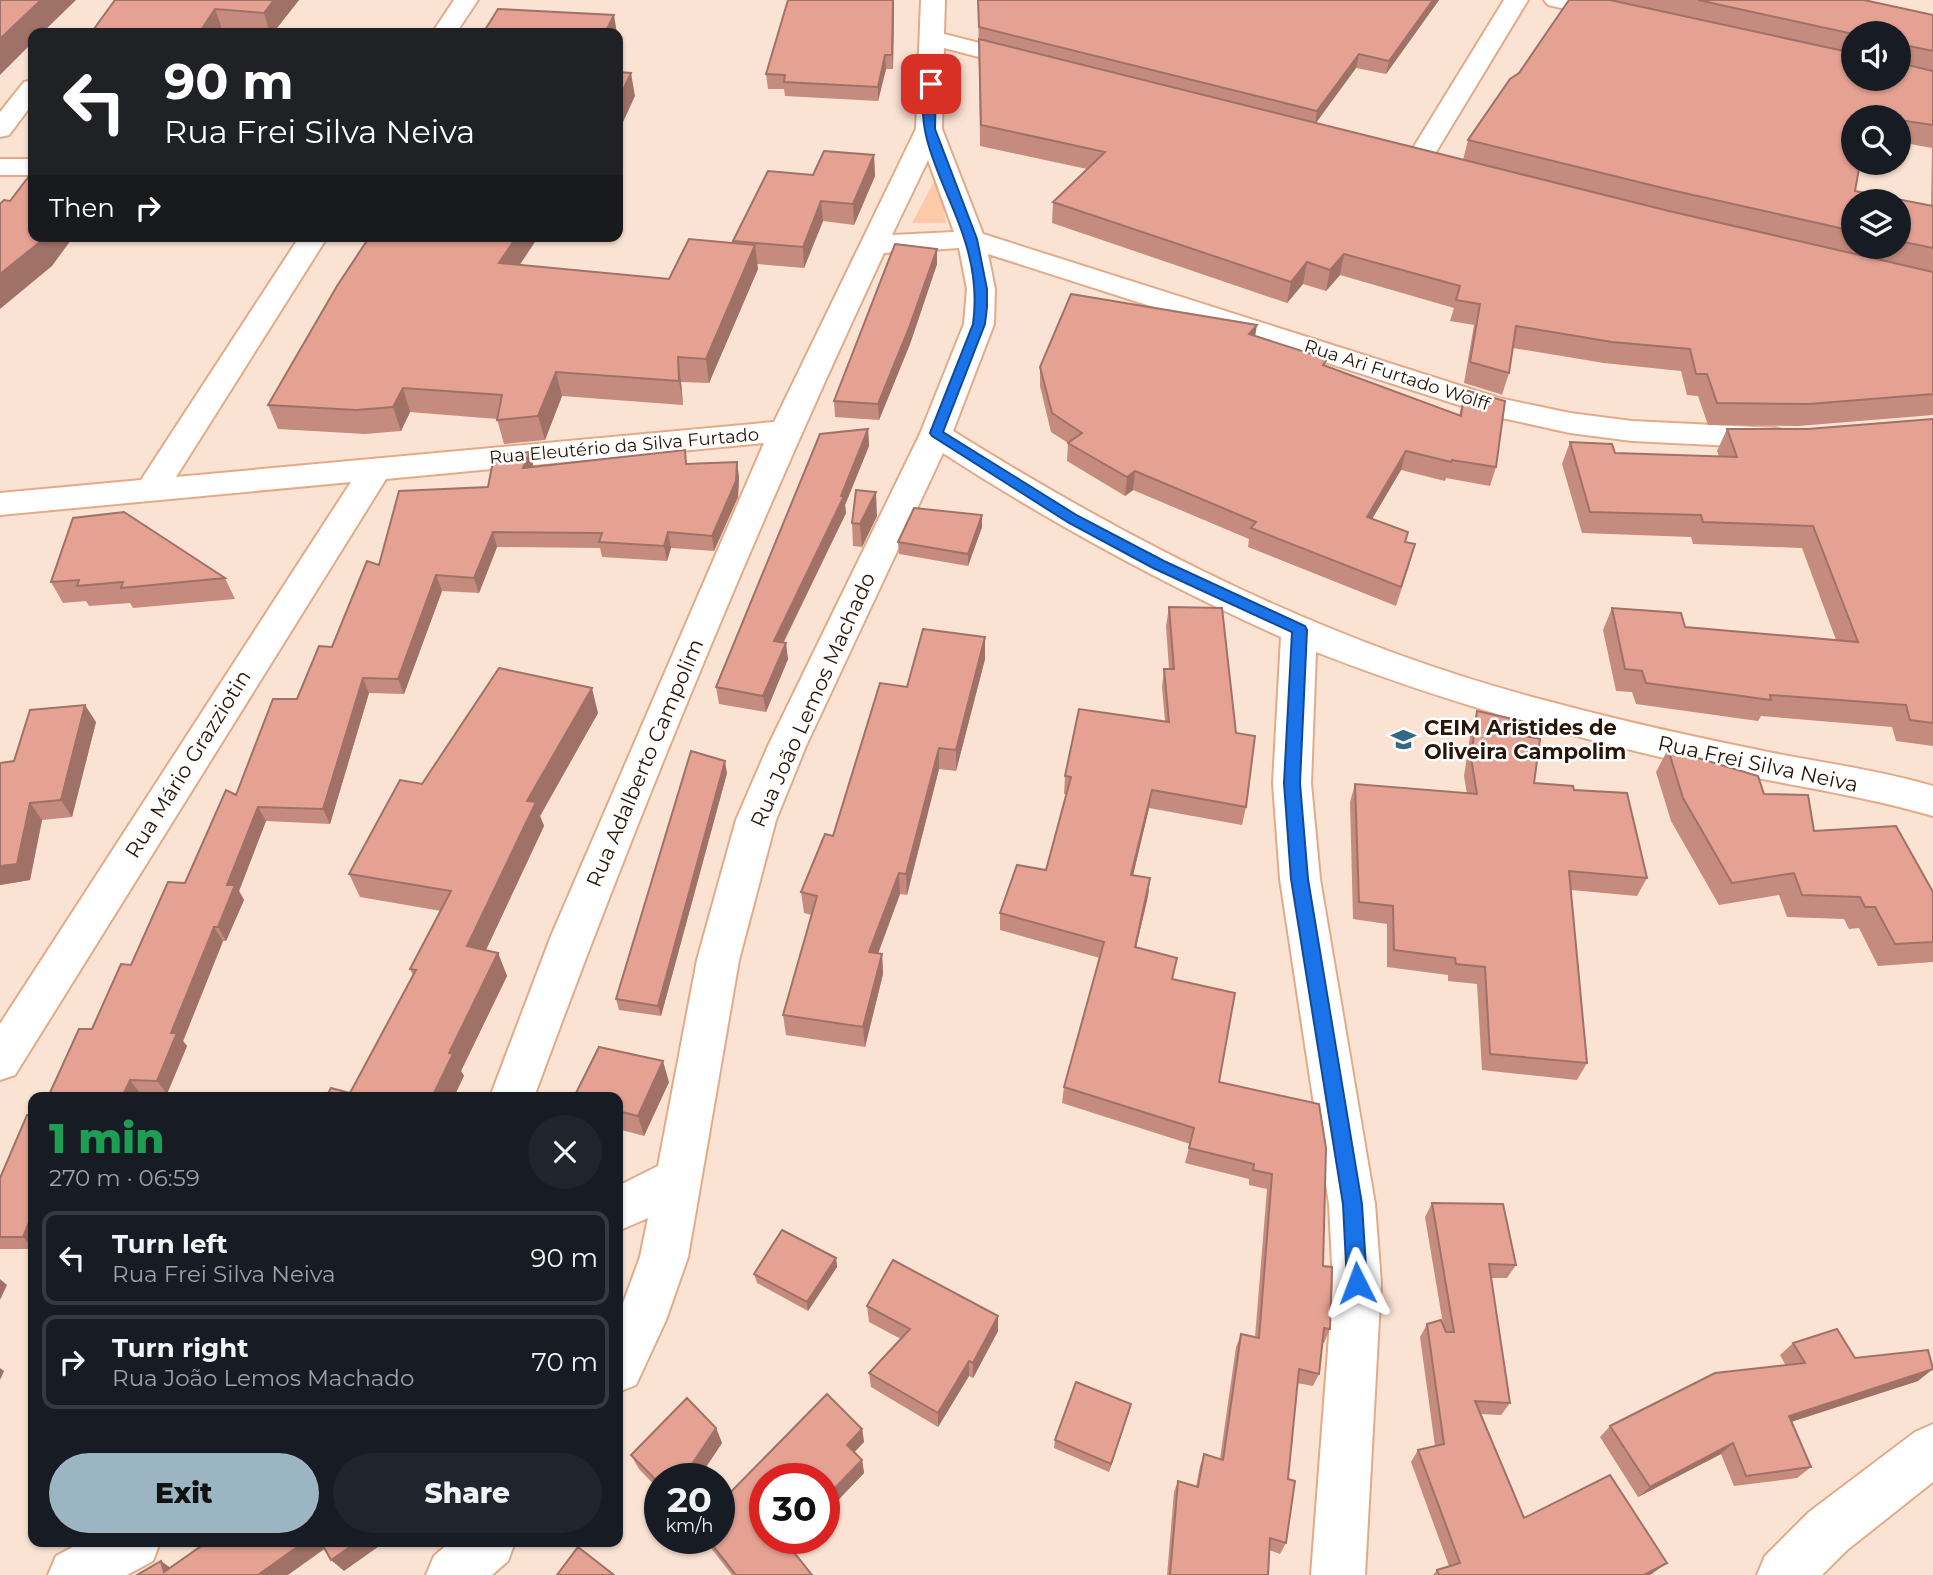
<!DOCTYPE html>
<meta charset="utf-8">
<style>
:root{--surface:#171b24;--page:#20242c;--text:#f1f3f6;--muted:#9ea1a6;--line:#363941;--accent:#9cb5c3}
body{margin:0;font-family:Montserrat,sans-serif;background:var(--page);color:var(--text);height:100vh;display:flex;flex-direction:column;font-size:26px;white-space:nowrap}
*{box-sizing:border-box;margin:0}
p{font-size:23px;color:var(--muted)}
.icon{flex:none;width:38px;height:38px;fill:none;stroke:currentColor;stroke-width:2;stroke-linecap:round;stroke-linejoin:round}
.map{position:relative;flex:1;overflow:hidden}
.details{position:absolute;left:28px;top:1092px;width:595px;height:455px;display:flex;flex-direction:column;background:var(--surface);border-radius:14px;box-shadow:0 2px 5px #0004}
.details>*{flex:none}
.top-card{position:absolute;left:28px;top:28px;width:595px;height:214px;border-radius:14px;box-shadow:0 2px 5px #0004;background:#202124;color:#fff;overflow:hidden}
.buttons{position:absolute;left:1841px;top:21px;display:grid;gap:14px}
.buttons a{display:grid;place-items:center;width:70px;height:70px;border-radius:50%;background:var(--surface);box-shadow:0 2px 5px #0004;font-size:35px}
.speed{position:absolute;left:644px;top:1463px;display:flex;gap:14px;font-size:35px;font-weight:700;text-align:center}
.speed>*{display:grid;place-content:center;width:91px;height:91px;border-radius:50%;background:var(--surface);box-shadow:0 2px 5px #0004;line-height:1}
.speed small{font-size:18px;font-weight:400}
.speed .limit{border:10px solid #d22;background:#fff;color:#111}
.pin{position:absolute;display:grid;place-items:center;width:60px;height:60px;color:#fff;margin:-30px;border-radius:14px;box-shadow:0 4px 10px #0006}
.me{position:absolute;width:77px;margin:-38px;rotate:357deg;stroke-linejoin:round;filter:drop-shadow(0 0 5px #0008)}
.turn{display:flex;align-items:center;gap:24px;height:147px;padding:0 21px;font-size:32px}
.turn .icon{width:91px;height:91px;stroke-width:2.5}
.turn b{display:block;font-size:49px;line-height:60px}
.then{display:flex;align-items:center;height:66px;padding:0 21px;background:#0003;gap:14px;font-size:26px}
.round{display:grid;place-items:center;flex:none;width:74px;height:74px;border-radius:37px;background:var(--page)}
.head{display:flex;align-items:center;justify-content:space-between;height:119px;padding:0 21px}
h1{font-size:42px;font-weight:800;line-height:52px;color:#1e9e55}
.cta{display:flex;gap:14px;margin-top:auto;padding:14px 21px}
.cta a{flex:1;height:80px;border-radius:42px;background:var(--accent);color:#111;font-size:28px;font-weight:800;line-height:80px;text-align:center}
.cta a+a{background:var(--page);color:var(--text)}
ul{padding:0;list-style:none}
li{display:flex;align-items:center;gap:21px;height:94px;margin:0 14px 10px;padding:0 7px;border:4px solid var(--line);border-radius:14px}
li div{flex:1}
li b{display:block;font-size:26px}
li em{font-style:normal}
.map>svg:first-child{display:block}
.green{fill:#fec9a9}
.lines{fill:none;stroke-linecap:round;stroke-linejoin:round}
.minor-casing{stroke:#e3aa87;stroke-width:4}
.minor{fill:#fff;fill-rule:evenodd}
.wall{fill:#c58b7e;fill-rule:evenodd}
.shaded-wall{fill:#a07167}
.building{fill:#e5a293;stroke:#a07167;stroke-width:2}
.route{fill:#1a73e8;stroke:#114b97;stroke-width:2}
.labels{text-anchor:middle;stroke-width:5;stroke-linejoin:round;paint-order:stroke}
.far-street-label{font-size:18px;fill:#2a1608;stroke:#fff}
.street-label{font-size:21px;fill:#2a1608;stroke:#fff}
.poi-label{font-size:21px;font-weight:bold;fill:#2a1608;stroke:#fff;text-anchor:start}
</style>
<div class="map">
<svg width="1933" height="1575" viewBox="0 0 1933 1575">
<rect width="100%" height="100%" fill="#fbe3d4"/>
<!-- green -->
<path class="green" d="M938 174 946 223H912Z"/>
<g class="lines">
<defs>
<path id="minor" d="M454 0H478L456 33H432Z
M921 0H945L944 34 1039 58 1042 63 1039 68 1030 70 944 48 942 129 983 234 1499 398 1570 413 1632 421 1775 428 1786 431 1791 438 1786 445 1775 448 1632 441 1570 433 1493 416 988 254 995 289 994 324 953 431C1140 548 1337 647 1551 702 1625 722 1699 738 1773 753 1826 763 1881 771 1933 786V816C1858 794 1780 784 1704 767 1571 738 1442 701 1316 652L1311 783 1320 879 1375 1204 1381 1283 1365 1575H1311L1333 1283 1329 1204 1280 879 1273 783 1281 637C1163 584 1051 523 943 453L806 746 776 820 739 960 688 1257 666 1320 636 1385 618 1392V1317L640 1257 648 1218 618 1231V1186L658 1166 697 960 736 820 768 746 920 434 964 324 967 289 959 248 884 253C755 529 639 811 534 1097H490L551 936 764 443 386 479 15 1075 0 1080V1024L351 482 0 515V493L141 480 300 236H328L176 477 774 422 916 129ZM928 160 954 232 892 235Z
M1504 0H1528L1427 167 1418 169 1409 167 1405 161Z
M1544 0H1588L1627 9 1631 14 1627 19 1619 21 1548 5Z
M33 80V103L9 135 0 137V112L24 82Z
M0 159H33V175H0Z
M1933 1424V1482L1847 1550 1822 1575H1757L1765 1556 1809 1512 1915 1432Z
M82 1542H160L153 1561 127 1575H48L56 1556Z
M450 1542H515L508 1561 492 1575H426L434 1556Z"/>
</defs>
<!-- minor casing -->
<use href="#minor" class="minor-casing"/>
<!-- minor -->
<use href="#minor" class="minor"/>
</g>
<!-- wall -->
<path class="wall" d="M115 0H299L273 33H241L223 32 222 33H91Z
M788 0H894L893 69H886L878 101 785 96 784 89H768L766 74Z
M978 0H1439L1386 74 1356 68 1316 123 1463 160 1468 140 1519 73 1569 0H1864L1933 15V415L1798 426 1708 425 1698 396 1687 395 1681 371 1604 363 1513 348 1509 373 1502 395 1500 394 1464 383 1474 325 1450 321 1454 308 1340 275 1326 291 1303 284 1287 303 1052 223 1053 202 1087 169 980 146ZM1853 33H1899L1853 79ZM1853 117H1899V142L1932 148 1931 206 1855 191ZM1853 201H1899V247H1853Z
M874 155 875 176 854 225 823 221 804 268 757 264 758 269 709 383 681 382 683 405 562 396 545 440 504 444 497 419 410 412 401 431 365 434 278 429 268 405 520 265 669 279 733 243V241L813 175Z
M937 249V264L910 344 879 420 835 417 834 401Z
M1255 336 1326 366 1459 416 1465 390 1496 467 1490 486 1446 478 1445 481 1401 470 1372 519 1405 542 1410 563 1396 606 1248 547 1249 539 1133 490 1125 496 1067 461 1068 443 1051 432 1040 386V367Z
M1933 419V746L1896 741 1892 727 1761 716 1758 721 1636 704 1632 692 1616 691 1603 630 1612 608 1685 627 1836 640 1802 548 1693 544 1691 537 1582 533 1562 464 1570 442 1615 453 1719 456 1717 451 1727 429H1808Z
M868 429 869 446 845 505 846 513 784 642 788 659 766 712 719 704 716 687Z
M737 462 739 478 738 497 714 551 671 548 667 561 602 557 600 548 497 547 479 593 442 591 404 694 369 693 330 824 266 821 239 891 244 900 226 941H223L183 1041 187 1046 167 1094 140 1093 138 1097 92 1029 131 965 185 883 236 795 332 647 379 565 488 487 534 467Z
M982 515V527L968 566 899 554 898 542Z
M877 516 862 547 853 546 852 523Z
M73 518 225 578 235 599 133 608 130 603 89 606 86 601 63 603 51 582Z
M1169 607 1236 733 1246 807 1242 825 1149 808 1133 875 1150 878 1148 896 1136 948 1173 980 1219 1082 1319 1104 1323 1266 1330 1329 1324 1343 1322 1342 1319 1374 1313 1386 1297 1383 1288 1479 1286 1543 1280 1554 1269 1550 1268 1575H1167L1174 1492 1178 1481 1196 1487 1200 1466 1204 1454 1220 1459 1236 1347 1241 1334 1255 1337 1267 1189 1249 1185V1179L1185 1163 1190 1144 1062 1103 1064 1087 1100 958 1000 930V913L1046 870 1067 794H1064L1065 776 1165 721 1162 687 1164 669H1169L1166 626Z
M985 637V659L956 771 939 769 907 895 900 894 878 954H882L883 974 865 1047 786 1035 783 1015 812 915 804 913 801 892 833 836 907 687Z
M1477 711 1525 736 1534 783 1574 790 1647 878 1637 896 1571 890 1587 1063 1577 1080 1482 1070 1477 984 1448 981V975L1387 967V924L1353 919 1350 802 1355 784 1467 794 1464 776 1471 730Z
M598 713 540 816 544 826 486 950 498 953 507 976 461 1071 464 1076 350 1093 413 975 410 969 441 911 360 897 349 874 422 784Z
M96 722 72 817 42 820 30 880 0 885V763L14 761Z
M1668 749 1764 794 1814 831 1933 892V962L1878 966 1859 928 1849 929 1844 919 1787 917 1779 895 1719 905 1671 821 1656 772Z
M727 773 661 1016 619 1010 616 999Z
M669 1082 644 1136 618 1129V1097Z
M33 1116V1249H0V1178Z
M1432 1203 1516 1265 1507 1278H1491L1510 1403 1501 1415 1480 1414 1524 1518 1654 1573 1650 1575H1433L1437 1570 1449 1566 1411 1462 1418 1450 1435 1446 1420 1337 1427 1324H1443L1425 1217Z
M836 1258 837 1267 808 1311 757 1283 754 1274Z
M867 1306 998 1316V1331L973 1378 969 1376 938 1427 871 1387 869 1373 901 1339 869 1322Z
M1793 1343 1855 1358 1918 1381 1791 1422 1811 1467 1797 1478 1734 1486 1721 1454 1638 1497 1600 1437 1610 1426 1786 1366 1780 1355Z
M1131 1404 1109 1472 1054 1448 1055 1440Z
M716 1428 722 1443 698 1479H660V1491L639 1469 631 1455Z
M862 1429 864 1442 854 1452 862 1460 864 1473 791 1549 812 1575H732L703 1538H719Z"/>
<!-- shaded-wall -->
<path class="shaded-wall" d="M41 0H76L42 33H33V42L0 75V39Z
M274 0H299L273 33H270L264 13Z
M893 0H894L893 69 892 55Z
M1433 0H1439L1386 74 1389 61Z
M215 9 223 32 222 33H199Z
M614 15 617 33H605Z
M1909 46 1904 56H1906L1899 71V57Z
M1359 54 1356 68 1315 124 1317 111Z
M885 55 886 69 878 101V87Z
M631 73 635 96 618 133V101Z
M874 155 875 176 854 225 853 204Z
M821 201 823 221 804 268 803 247Z
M44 236H74L52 266 0 309V274Z
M517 236H539L505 287 499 263Z
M755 245 758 269 709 383 706 359Z
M937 249V264L910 344 879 420 878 404Z
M1344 254 1340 275 1326 291 1330 270Z
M1307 262 1303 284 1287 303 1291 282Z
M1257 325 1254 343 1249 334Z
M678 357 681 382 683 405 679 381Z
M556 372 562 396 545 440 538 416Z
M403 388 410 412 401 431 393 407Z
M868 429 869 446 845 505 846 513 776 657 774 641 841 496Z
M1406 451 1401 470 1362 536 1367 517Z
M530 452 534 468H523Z
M737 462 739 478 738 497 714 551 712 536Z
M1135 471 1133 490 1125 496 1127 477Z
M876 492 877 516 862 547 860 524Z
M982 515V527L968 566V554Z
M493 532 497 547 479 593 474 578Z
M668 532 671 548 667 561 664 546Z
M436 575 442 591 404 694 398 679Z
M985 637V659L956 771V750Z
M786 643 788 659 766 712 763 696Z
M363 678 369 693 330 824 323 809Z
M592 688 598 713 540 816 544 826 477 969 467 946 527 801Z
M85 705 96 722 72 817 61 800Z
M939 748V769L907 895 906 874Z
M725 761 727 773 661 1016 658 1006Z
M1152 790 1149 808 1129 892 1131 875Z
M30 803 42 820 30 880 0 885V866Z
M258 807 266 821 239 891 244 900 226 941 218 927 227 885Z
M899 873 900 894 871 972 869 952Z
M1150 878 1148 896 1132 964 1135 947Z
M214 927 223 941 183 1041 187 1046 167 1094 157 1081 171 1033Z
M498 953 507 976 461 1071 464 1076 454 1097H432L449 1053Z
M882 954 883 974 865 1047 863 1027Z
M663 1061 669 1082 644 1136 638 1116Z
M130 1080 140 1093 138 1097H122Z
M33 1213V1247L23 1237Z
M836 1258 837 1267 808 1311 807 1302Z
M0 1279 7 1285 0 1300Z
M998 1316V1331L973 1378V1363Z
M969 1361V1376L938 1427V1413Z
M0 1368 4 1371 0 1380Z
M1933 1369 1918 1381 1775 1427 1789 1416Z
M1131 1404 1129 1412 1109 1472 1111 1464Z
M716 1428 722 1443 698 1479H682Z
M862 1429 864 1442 849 1458 847 1445Z
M1733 1443 1721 1454 1638 1497 1650 1487Z
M862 1460 864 1473 824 1515V1499Z
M787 1538H802L788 1553 785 1541Z
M304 1542H326L330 1545 288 1575H258Z
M357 1542H385L344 1571 331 1560Z
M161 1561 178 1573 164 1572Z
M1667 1563 1650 1575H1644Z"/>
<!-- building -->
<path class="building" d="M0 0H41L0 39Z
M115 0H274L264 13 215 9 199 33H91Z
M788 0H893L892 55H885L878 87 784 82 785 75 766 74Z
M978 0H1433L1389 61 1359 54 1317 111 979 27Z
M1569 0H1610L1853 53V79H1899V63L1933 71V125L1899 120V117H1884L1870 115V117H1853V163H1860L1855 191 1933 206V248L1899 241V201H1853V231L1671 190 1468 140 1510 79 1519 73Z
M1698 0H1864L1933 15V51L1909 46 1906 48V56L1899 57V33L1853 34Z
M498 9 614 15 605 33H483Z
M979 39 1669 211 1933 272V394L1809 404 1717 403 1707 374H1696L1690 349 1612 342 1516 326 1509 373 1470 362 1480 304 1456 300 1460 286 1344 254 1330 270 1307 262 1291 282 1053 202 1105 152 981 125Z
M618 72 631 73 618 101Z
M824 151 874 155 853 204 821 201 803 247 733 241 768 171 813 175Z
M33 171V236H44L40 242 0 274V204L4 200 10 201Z
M370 236H517L499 263 669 279 689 239 755 245 706 359 678 357 679 381 556 372 538 416 497 420 502 395 403 388 393 407 356 410 268 405 337 286Z
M895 244 937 249 909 328 878 404 834 401Z
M1071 294 1257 325 1249 334 1327 359 1323 365 1461 416 1465 390 1505 401 1496 467 1452 460 1451 462 1406 451 1367 517 1408 532 1405 542 1415 544 1401 587 1251 528 1256 522 1135 471 1127 477 1068 443 1082 433 1052 413 1040 367Z
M1933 419V723L1910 720 1906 705 1770 695 1771 700 1646 683 1642 671 1625 669 1612 608 1681 613 1685 627 1858 642 1813 526 1703 522 1701 515 1590 512 1570 442 1612 444 1615 453 1737 457 1727 429H1808Z
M868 429 841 496H844L774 641 786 643 763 696 716 687 820 434Z
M685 450 686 464 737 462 736 481 712 536 668 532 664 546 599 542 602 533 493 532 474 578 436 575 398 679 363 678 323 809 258 807 227 885H235L218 927H214L171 1033H177L157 1081 130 1080 122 1097H48L79 1029H92L121 964 131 965 168 882 185 883 226 790 236 795 273 699H297L319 646 332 647 367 561 379 565 399 491 488 487 494 456 530 452 523 468Z
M856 490 876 492 860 524 852 523Z
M914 508 982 515 968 554 898 542Z
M124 512 225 578 121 588 123 582 77 586 79 580 51 582 73 518Z
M1169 607 1222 608 1236 733 1255 736 1246 807 1152 790 1131 875 1150 878 1135 947 1177 958 1172 979 1235 993 1219 1082 1319 1104 1326 1148 1323 1266 1332 1267 1330 1329 1324 1328 1319 1374 1299 1369 1288 1479 1295 1481 1286 1543 1270 1538 1268 1575H1170L1178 1481 1198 1487 1204 1454 1223 1460 1241 1334 1259 1338 1272 1174 1253 1170 1254 1164 1189 1148 1194 1128 1064 1087 1104 942 1000 913 1017 865 1046 870 1071 777 1065 776 1079 709 1169 722 1164 669H1174Z
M923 629 985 637 956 750 939 748 906 874 899 873 869 952 882 954 863 1027 783 1015 817 896 801 892 825 834 833 836 880 683 907 687Z
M499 668 592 688 527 801 536 802 467 946 498 953 449 1053 453 1054 432 1097H326L331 1088 350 1093 416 970 410 969 451 891 349 874 400 780 422 784Z
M85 705 61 800 30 803 17 864 0 866V763L14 761 30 710Z
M1477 711 1526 722 1525 736 1540 739 1534 783 1573 786 1574 790 1627 793 1647 878 1569 871 1587 1063 1490 1054 1485 967 1456 964 1455 958 1394 950 1393 906 1359 902 1355 784 1477 794 1471 758Z
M1668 749 1758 776 1764 794 1808 795 1814 831 1896 826 1933 892V942L1895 944 1875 907H1865L1860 897 1802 895 1794 873 1732 883 1683 798Z
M691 751 725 761 658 1006 616 999Z
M599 1047 663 1061 638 1116 618 1111V1097H574Z
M27 1115 33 1116V1213L23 1237H0V1178Z
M1432 1203 1503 1204 1516 1265 1489 1264 1510 1403 1475 1401 1524 1518 1610 1475 1667 1563 1644 1575H1439L1437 1570 1460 1563 1418 1450 1444 1444 1427 1324 1441 1320 1446 1332H1454Z
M782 1230 836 1258 807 1302 754 1274Z
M893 1260 998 1316 973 1363 969 1361 938 1413 869 1373 910 1329 867 1306Z
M1837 1329 1855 1358 1928 1350 1933 1369 1789 1416 1811 1467 1746 1476 1733 1443 1650 1487 1610 1426 1715 1373 1805 1363 1793 1343Z
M1076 1382 1131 1404 1111 1464 1055 1440Z
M827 1394 862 1429 847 1445 862 1460 824 1499V1479H765V1538H787L785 1541 812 1575H736L707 1538H719V1504Z
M687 1398 716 1428 682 1479H660V1484L631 1455Z
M207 1542H304L258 1575H137L161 1561 164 1572Z
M321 1542H357L331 1560Z
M578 1547 614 1575H557Z"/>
<!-- route -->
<path class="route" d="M927 81 936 84 935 129 977 239 987 289V307L985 324 943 432 1078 516 1164 561 1305 626 1307 630 1300 783 1308 879 1362 1204 1367 1283 1364 1290 1357 1293 1350 1290 1347 1283 1343 1204 1291 879 1284 783 1292 632 1153 568 1069 523 932 436 930 433 973 324C977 295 973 265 964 238 949 189 910 133 927 81Z"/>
<!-- icons -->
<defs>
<symbol id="school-bare" viewBox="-9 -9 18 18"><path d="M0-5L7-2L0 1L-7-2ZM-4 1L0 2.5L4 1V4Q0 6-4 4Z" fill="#336985" stroke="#fff" stroke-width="2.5" paint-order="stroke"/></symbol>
</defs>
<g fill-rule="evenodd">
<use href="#school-bare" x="1386" y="722" width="35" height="35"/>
</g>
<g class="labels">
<!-- far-street labels -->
<g class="far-street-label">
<text transform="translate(1397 375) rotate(18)" y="6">Rua Ari Furtado Wolff</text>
<text transform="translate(624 446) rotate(-5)" y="6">Rua Eleutério da Silva Furtado</text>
</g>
<!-- street labels -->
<g class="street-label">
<text transform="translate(813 700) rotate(-66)" y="7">Rua João Lemos Machado</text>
<text transform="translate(645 763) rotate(-67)" y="7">Rua Adalberto Campolim</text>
<text transform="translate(188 764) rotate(-58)" y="7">Rua Mário Grazziotin</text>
<text transform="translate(1758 764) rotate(12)" y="7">Rua Frei Silva Neiva</text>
</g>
<!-- poi labels -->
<g class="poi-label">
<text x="1424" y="735">CEIM Aristides de<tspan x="1424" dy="24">Oliveira Campolim</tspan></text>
</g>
</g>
</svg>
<div class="buttons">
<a><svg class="icon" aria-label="sound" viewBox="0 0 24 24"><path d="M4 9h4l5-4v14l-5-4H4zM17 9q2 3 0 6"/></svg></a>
<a><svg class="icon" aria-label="search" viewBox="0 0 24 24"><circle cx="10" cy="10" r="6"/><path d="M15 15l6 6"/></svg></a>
<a><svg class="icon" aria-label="layers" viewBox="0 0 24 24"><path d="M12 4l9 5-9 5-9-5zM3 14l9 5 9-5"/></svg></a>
</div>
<div class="speed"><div>20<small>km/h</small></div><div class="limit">30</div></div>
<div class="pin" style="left:931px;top:84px;background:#d93025"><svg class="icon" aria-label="arrive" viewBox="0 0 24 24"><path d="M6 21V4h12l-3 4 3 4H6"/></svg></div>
<svg class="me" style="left:1357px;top:1283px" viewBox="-20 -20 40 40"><path d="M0-17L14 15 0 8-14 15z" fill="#1a73e8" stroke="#fff" stroke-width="4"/></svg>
<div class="top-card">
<div class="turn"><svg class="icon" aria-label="left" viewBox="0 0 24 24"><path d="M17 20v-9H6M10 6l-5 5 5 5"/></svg><div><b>90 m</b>Rua Frei Silva Neiva</div></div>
<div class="then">Then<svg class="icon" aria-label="right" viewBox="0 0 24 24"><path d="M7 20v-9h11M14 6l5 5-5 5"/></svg></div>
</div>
<section class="details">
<div class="head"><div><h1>1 min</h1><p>270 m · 06:59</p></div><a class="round"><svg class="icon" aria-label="close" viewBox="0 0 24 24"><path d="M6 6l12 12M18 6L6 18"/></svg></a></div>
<ul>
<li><svg class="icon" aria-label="left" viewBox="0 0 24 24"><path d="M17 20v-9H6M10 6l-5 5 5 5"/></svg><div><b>Turn left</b><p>Rua Frei Silva Neiva</p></div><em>90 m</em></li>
<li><svg class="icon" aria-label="right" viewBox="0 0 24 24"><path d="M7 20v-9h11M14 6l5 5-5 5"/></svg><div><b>Turn right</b><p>Rua João Lemos Machado</p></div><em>70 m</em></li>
</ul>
<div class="cta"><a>Exit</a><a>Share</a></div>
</section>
</div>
